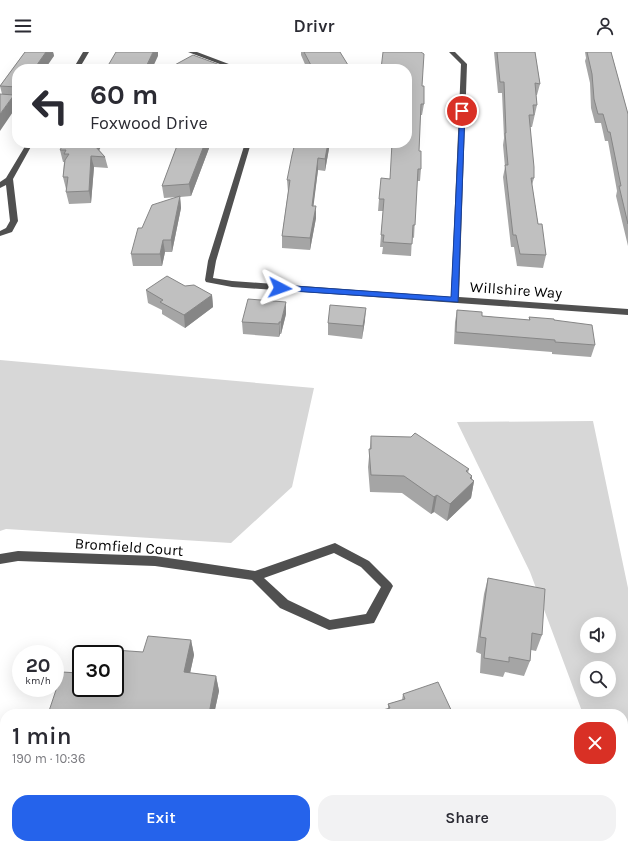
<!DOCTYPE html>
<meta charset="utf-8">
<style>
:root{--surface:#fff;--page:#f2f2f3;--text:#2b2b33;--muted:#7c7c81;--accent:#2563eb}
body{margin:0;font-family:Karla,sans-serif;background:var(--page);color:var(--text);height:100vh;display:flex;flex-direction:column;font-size:15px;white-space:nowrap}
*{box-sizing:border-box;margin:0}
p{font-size:13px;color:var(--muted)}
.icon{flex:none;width:22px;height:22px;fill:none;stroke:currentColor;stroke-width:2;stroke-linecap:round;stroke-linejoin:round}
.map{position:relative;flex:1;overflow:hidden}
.drawer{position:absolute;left:0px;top:657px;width:628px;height:140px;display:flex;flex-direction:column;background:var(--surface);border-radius:16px 16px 0 0;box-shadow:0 4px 16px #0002}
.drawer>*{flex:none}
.hud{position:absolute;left:12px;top:12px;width:400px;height:84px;border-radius:16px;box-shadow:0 4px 16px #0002;background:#fff;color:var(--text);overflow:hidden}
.tools{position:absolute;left:580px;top:565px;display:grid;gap:8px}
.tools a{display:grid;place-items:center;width:36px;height:36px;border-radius:50%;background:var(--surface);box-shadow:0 4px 16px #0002;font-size:20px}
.speed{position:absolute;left:12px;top:593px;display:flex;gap:8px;font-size:20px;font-weight:700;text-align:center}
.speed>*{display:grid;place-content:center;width:52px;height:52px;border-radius:50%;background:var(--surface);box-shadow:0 4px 16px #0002;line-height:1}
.speed small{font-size:10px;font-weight:400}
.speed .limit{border:2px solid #111;border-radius:6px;background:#fff;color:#111}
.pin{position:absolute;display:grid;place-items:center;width:34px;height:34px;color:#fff;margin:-17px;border:2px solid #fff;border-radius:50%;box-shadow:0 1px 4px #0007}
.me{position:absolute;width:44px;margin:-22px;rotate:94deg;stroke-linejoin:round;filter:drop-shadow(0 0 3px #0008)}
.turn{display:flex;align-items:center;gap:14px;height:84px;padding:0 12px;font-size:18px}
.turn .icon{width:52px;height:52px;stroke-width:2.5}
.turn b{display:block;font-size:28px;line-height:34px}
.round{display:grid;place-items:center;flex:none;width:42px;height:42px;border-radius:16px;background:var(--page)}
.headline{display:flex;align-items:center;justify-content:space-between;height:68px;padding:0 12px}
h1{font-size:24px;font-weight:600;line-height:30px}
.action{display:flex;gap:8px;margin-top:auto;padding:8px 12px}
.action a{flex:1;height:46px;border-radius:16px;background:var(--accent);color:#fff;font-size:16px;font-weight:600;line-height:46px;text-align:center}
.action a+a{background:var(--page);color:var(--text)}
header{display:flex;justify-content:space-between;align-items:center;height:52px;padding:0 12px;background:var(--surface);font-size:18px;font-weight:600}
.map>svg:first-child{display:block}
.green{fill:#d7d7d7;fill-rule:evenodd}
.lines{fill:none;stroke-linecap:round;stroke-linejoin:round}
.minor{fill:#505050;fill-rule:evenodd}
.wall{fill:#a5a5a5}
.shaded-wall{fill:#868686}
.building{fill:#c0c0c0;stroke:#868686}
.route{fill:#2563eb;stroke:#184099}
.labels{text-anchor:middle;stroke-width:3;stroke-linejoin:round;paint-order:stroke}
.street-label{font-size:15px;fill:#000;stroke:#fff}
</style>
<header><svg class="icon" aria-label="menu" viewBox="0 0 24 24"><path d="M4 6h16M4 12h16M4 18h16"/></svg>Drivr<svg class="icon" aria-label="person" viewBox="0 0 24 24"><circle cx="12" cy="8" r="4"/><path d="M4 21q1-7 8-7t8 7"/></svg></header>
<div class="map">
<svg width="628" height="797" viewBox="0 0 628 797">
<rect width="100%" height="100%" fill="#fff"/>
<!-- green -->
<path class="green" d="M0 308 314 336 292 435 231 491 6 477 0 479Z
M593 369 628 536V797H531L533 792H623V662H583L530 520 457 370ZM587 572H609V594H587ZM587 616H609V638H587Z"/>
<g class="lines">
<!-- minor -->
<path class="minor" d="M83 0H89L79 17H73Z
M188 0H197L242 17H233Z
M449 0H455L467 12 459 245 628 257V263L232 235 206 230 205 228 208 209 245 91H251L216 209 213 226 232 229 451 245 461 12Z
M27 91H33L13 127 18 169 12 180 0 184V179L6 176 10 169 6 133 0 136V130L6 126Z
M335 491 369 509 391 531 393 534 374 571 329 578 280 556 252 528 155 514 18 509 0 512V502L18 499 155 504 255 519ZM334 501 361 515 381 535 366 562 330 568 288 548 264 526Z"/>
</g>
<!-- wall -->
<path class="wall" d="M25 0H53L54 4 17 17V46H14L17 54 2 42 0 34Z
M301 0H340L348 17H307L301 3Z
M494 0H535L540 32 537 43H536L537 53 532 75H530L534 126 532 133 538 172 546 203 543 216 517 214 514 195H511L503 125 505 115 503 93 504 86 502 41H498Z
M585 0H611L628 62V194L616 144 617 139 608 89H605L601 71H595L591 56 590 31 585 9 586 6Z
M407 17 422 34 424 52 422 63H420L419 99 421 117 420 129H417L414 186 412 185 411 204 382 202 383 195H380L383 159H378L379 147 390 127Z
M64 91H103L99 98 105 105 108 116 94 115 91 151 69 152 66 140V137L63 125 64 110H63L60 98Z
M178 91H211L191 144 180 145 181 156 172 200H165L162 214H133L131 202 142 176 178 145 164 146 162 134Z
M330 91 325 119 318 118 313 154 316 166 310 198 282 196V184L288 140 287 128Z
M185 234 212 243 213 255 185 276 162 262V258L148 251 146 238Z
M457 258 482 264 529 268V265L554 268 595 293 591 305 552 302V300L454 292 455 270Z
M286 262 281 282H280L279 285 243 282 242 270Z
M365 268 362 287 328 283V271Z
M371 384 469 417 468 421 472 424V427L474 429 471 446 447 469 434 460 431 462 402 441 370 440 368 415Z
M488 526 542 583 536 599 531 598 530 609 524 624 505 620 503 625 480 621 481 602 476 600 484 542Z
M191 588 194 603 190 621 216 624 219 639 214 662H51L49 659 79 621 143 600Z
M403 642 453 662 388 657V652L402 648Z"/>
<!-- shaded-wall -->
<path class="shaded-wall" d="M46 0H53L54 4 45 17H34Z
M153 0H158V4L152 17H145Z
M14 43 17 54 0 79V62Z
M95 91H103L96 104 94 93Z
M205 91H211L191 144 189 132Z
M328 91H330L325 119V107Z
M91 104 94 115 91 151 89 139Z
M318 106V118L312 166V154Z
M180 144 181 156 172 200 171 188Z
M316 154V166L310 198V186Z
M163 188 165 200 162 214 160 202Z
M212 243 213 255 185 276 184 263Z
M286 250V262L281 282V270Z
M366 256 365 268 362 287 363 274Z
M279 270 280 282 279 285Z
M472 424 471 432 474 429 471 446 447 469 450 452Z
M437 443 434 460 431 462 434 445Z
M191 588 194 603 187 635 184 620Z
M216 624 219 639 214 662H209Z"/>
<!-- building -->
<path class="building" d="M25 0H46L34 17H17V35L0 34Z
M116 0H153L145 17H106Z
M304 0H340L348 13 347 17H313Z
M383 0H421L424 2 422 34H424V52H421L419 99H421V117H418L415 173H413L412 192 383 190 384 183H381L384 147H379L381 126 390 127 392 91H407V17H381Z
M497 0H535L540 32 535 31 537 53H533L534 63H529L534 115V126H531L538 172H542L546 203 520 202 516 183H513L505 113H508L505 81H506L504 30H500Z
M587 0H611L628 62V172L619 134H621L610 80H608L603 62H598L594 47 592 22Z
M193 3 231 17H176L171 15Z
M0 42 14 43 0 62Z
M64 91H95L94 93 105 105 91 104 89 139 66 140 68 125H63L65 108 69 102H64L66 98H60Z
M178 91H205L189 132 162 134Z
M295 91H328L325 107 318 106 312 154H316L310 186 282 184 290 128H287L292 103Z
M180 144 171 188H163L160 202H131L138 176H142L152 153Z
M167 224 185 234 194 233 212 243 184 263 160 250 163 248 146 238Z
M248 247 286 250 281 270H279V272L242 270Z
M330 253 366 256 363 274 328 271Z
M457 258 482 260V264L530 268 529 265 554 267V268L592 273 595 293 555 290V288L456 280Z
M415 381 469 417 466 419 472 424 470 426 474 429 450 452 437 443 434 445 404 424 371 423 369 397H371V384L411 385Z
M488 526 545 537 542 583 532 581 530 609 509 605V610L484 606 486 586 480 585Z
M148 584 191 588 184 620 216 624 209 662 196 661V662H60V660L49 659 62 620 79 621 81 615V636H115V602H113L115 598 143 600Z
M85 600 99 602H85Z
M438 630 453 662H369L390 656 388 652 405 647 403 642Z"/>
<!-- route -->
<path class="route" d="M460 58 465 59 458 250 277 238 276 236 280 233 451 245Z"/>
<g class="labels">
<!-- street labels -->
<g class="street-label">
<text transform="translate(516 238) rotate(4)" y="5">Willshire Way</text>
<text transform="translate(129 495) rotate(4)" y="5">Bromfield Court</text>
</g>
</g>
</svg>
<div class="tools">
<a><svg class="icon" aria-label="sound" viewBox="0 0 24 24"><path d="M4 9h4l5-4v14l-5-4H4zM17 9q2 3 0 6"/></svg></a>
<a><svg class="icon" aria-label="search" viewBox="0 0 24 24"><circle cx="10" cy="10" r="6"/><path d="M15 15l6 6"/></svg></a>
</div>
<div class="speed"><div>20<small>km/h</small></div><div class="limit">30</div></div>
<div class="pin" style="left:462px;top:59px;background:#d93025"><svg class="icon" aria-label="arrive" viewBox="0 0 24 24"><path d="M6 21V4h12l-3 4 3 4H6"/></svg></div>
<svg class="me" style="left:280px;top:236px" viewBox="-20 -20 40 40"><path d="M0-17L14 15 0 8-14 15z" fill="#2563eb" stroke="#fff" stroke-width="4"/></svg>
<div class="hud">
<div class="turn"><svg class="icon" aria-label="left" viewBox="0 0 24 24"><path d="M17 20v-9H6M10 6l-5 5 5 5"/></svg><div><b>60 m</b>Foxwood Drive</div></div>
</div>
<section class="drawer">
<div class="headline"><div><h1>1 min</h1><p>190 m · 10:36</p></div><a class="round" style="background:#d93025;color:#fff"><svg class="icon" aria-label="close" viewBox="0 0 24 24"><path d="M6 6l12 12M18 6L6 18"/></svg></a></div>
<div class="action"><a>Exit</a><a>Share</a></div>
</section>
</div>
